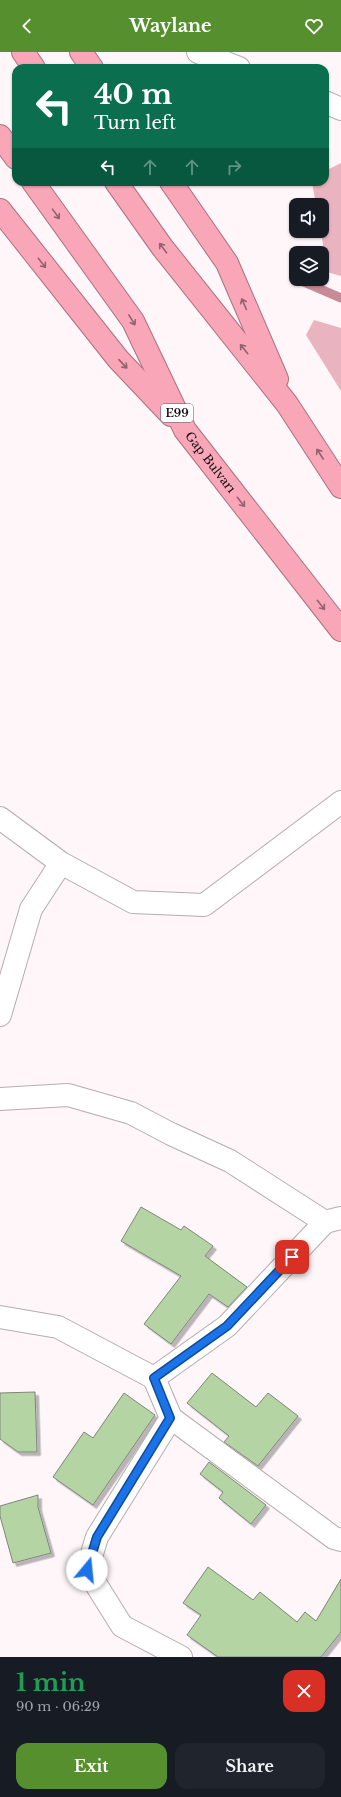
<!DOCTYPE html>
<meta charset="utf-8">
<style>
:root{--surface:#171b24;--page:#20242c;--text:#f1f3f6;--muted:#9ea1a6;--accent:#56902e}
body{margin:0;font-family:"Libre Baskerville",serif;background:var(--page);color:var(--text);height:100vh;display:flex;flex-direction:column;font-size:15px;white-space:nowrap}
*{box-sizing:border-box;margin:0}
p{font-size:13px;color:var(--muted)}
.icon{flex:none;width:22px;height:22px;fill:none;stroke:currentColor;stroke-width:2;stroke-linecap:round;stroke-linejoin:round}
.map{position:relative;height:1605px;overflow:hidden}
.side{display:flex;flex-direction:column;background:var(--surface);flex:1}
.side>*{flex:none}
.guide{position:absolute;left:12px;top:12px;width:317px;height:122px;border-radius:12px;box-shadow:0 1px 3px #0004;background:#0b6e4f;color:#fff;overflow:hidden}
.controls{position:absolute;left:289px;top:146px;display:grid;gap:8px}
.controls a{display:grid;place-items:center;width:40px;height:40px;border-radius:8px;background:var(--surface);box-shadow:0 1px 3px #0004;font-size:20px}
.pin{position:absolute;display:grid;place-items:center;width:34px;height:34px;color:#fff;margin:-17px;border-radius:8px;box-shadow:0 2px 6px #0006}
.me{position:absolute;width:44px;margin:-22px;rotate:17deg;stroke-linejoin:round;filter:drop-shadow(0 0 3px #0008)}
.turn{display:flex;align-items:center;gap:14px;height:84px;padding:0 16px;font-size:18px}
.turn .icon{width:52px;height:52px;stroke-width:2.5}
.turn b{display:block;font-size:28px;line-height:34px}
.lanes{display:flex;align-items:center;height:38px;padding:0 16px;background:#0003;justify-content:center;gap:20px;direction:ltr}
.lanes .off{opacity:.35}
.round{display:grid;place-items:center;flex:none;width:42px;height:42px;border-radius:12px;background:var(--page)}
.headline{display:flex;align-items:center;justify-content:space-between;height:68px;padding:0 16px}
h1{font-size:24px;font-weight:700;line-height:30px;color:#1e9e55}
.button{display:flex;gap:8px;margin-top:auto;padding:8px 16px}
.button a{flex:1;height:46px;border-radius:12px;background:var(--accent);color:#fff;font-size:16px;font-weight:700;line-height:46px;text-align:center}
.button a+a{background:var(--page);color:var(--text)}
header{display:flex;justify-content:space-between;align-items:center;height:52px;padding:0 16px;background:var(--accent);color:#fff;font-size:18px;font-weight:700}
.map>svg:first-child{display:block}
.green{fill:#e9b4bf}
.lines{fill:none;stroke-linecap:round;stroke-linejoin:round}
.stream{stroke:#c78a97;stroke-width:9}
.building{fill:#b4d5a3;stroke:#7f857c;filter:url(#shadow)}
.street-casing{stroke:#b7abad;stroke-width:24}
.highway-casing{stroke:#a9717e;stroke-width:24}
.street{stroke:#fff;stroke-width:22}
.highway{stroke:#faa6b9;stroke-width:22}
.oneway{stroke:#92626d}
.route-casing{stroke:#114b97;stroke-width:10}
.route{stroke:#1a73e8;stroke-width:7}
.labels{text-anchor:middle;stroke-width:3.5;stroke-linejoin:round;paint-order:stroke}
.shield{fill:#fff;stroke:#5a5758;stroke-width:1}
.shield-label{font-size:11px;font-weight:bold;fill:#130f10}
.street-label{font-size:12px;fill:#130f10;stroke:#fff}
</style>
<header><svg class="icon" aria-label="back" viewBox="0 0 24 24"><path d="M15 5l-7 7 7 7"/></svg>Waylane<svg class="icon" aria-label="heart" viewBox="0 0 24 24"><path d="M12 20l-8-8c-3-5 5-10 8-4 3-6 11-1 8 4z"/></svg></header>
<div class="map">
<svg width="341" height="1605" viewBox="0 0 341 1605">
<defs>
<filter id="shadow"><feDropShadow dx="3.5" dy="3.5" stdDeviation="0" flood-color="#0004"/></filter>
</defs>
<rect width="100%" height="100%" fill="#fef6f8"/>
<!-- green -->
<path class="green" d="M341 111V224L327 220 321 179H322V153H316L312 130H325V119Z
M314 268 341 276V339L306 283Z"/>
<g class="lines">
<!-- stream -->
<path class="stream" d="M297 227 341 246"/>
</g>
<!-- building -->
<path class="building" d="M141 1155 181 1178 184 1174 213 1194 205 1204 247 1235 228 1255 209 1242 171 1292 144 1272 181 1224 121 1189Z
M212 1321 256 1355 268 1341 298 1364 258 1414 224 1390 229 1384 187 1351Z
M35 1340 37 1400H18L0 1387V1341Z
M124 1341 155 1363 93 1453 53 1425 84 1380 93 1386Z
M209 1410 266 1453 251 1472 219 1446 223 1440 200 1422Z
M38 1443V1455L51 1501 13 1511 0 1464V1454Z
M208 1515 253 1548 260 1540 297 1570 305 1560 316 1569 341 1527V1580L321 1605H218L187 1583 201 1563 183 1551Z"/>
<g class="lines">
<defs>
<path id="street" d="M198 0 239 16
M325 50 341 57
M0 766 61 811 133 850 204 853 341 750
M0 963 31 857 61 811
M0 1047 68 1043 131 1061 171 1082 230 1109 325 1170
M0 1265 58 1275 154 1326 227 1274 325 1170 341 1166
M154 1326 171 1366 97 1485 87 1518 122 1574 181 1605
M171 1366 334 1486 341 1488"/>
<g id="highway">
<path d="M23 0 34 16"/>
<path d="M81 0 92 16"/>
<path d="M0 84 16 106"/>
<path id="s1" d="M33 130 133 269 185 378 341 578"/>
<path d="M116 130 162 195 287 352 341 435"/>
<path d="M171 130 227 211 277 327"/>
<path d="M0 158 118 307 171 363"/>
</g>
</defs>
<!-- street casing -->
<use href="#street" class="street-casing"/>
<!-- highway casing -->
<use href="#highway" class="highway-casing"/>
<!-- street -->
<use href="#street" class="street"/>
<!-- highway -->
<use href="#highway" class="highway"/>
</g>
<!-- one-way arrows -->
<defs><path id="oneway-shaft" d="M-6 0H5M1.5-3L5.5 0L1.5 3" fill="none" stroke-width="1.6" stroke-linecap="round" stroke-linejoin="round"/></defs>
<g class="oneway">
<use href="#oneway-shaft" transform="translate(56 162) rotate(54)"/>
<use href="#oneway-shaft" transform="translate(163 196) rotate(-127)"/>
<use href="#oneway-shaft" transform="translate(42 211) rotate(52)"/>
<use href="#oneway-shaft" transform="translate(244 252) rotate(-113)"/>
<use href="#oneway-shaft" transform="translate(132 268) rotate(58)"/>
<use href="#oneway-shaft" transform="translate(244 297) rotate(-129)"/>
<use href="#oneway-shaft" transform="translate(123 312) rotate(47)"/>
<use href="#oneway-shaft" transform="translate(320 402) rotate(-123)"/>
<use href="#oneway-shaft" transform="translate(241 450) rotate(52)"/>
<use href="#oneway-shaft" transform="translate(321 553) rotate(52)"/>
</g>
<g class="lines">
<defs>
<path id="route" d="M87 1518 97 1485 170 1366 154 1326 227 1274 292 1205"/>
</defs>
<!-- route casing -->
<use href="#route" class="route-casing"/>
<!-- route -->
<use href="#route" class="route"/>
</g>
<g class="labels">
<!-- shield labels -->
<rect class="shield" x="161" y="352" width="32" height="18" rx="3"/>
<g class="shield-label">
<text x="177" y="365">E99</text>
</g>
<!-- street labels -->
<g class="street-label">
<text dy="4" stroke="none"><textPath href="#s1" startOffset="333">Gap Bulvarı</textPath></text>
</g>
</g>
</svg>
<div class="controls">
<a><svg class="icon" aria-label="sound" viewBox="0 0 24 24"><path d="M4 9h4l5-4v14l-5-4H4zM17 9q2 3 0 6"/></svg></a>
<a><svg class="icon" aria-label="layers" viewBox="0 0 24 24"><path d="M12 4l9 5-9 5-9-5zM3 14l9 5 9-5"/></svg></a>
</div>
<div class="pin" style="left:292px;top:1205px;background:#d93025"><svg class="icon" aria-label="arrive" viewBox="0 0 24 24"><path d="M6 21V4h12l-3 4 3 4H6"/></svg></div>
<svg class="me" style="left:87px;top:1518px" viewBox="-20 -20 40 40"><circle r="19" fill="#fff"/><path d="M0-13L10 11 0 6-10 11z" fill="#1a73e8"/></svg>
<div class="guide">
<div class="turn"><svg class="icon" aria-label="left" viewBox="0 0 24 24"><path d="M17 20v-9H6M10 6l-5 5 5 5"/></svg><div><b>40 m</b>Turn left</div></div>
<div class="lanes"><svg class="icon" aria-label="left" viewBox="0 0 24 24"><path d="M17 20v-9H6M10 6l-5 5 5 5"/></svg><svg class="icon off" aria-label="ahead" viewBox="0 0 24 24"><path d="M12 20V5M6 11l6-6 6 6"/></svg><svg class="icon off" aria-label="ahead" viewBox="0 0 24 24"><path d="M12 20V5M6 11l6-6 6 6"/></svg><svg class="icon off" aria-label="right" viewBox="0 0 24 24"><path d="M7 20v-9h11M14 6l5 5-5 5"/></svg></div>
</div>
</div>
<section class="side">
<div class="headline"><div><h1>1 min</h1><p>90 m · 06:29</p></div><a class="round" style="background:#d93025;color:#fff"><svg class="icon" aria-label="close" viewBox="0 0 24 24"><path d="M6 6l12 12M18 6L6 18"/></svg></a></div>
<div class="button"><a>Exit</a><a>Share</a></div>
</section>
